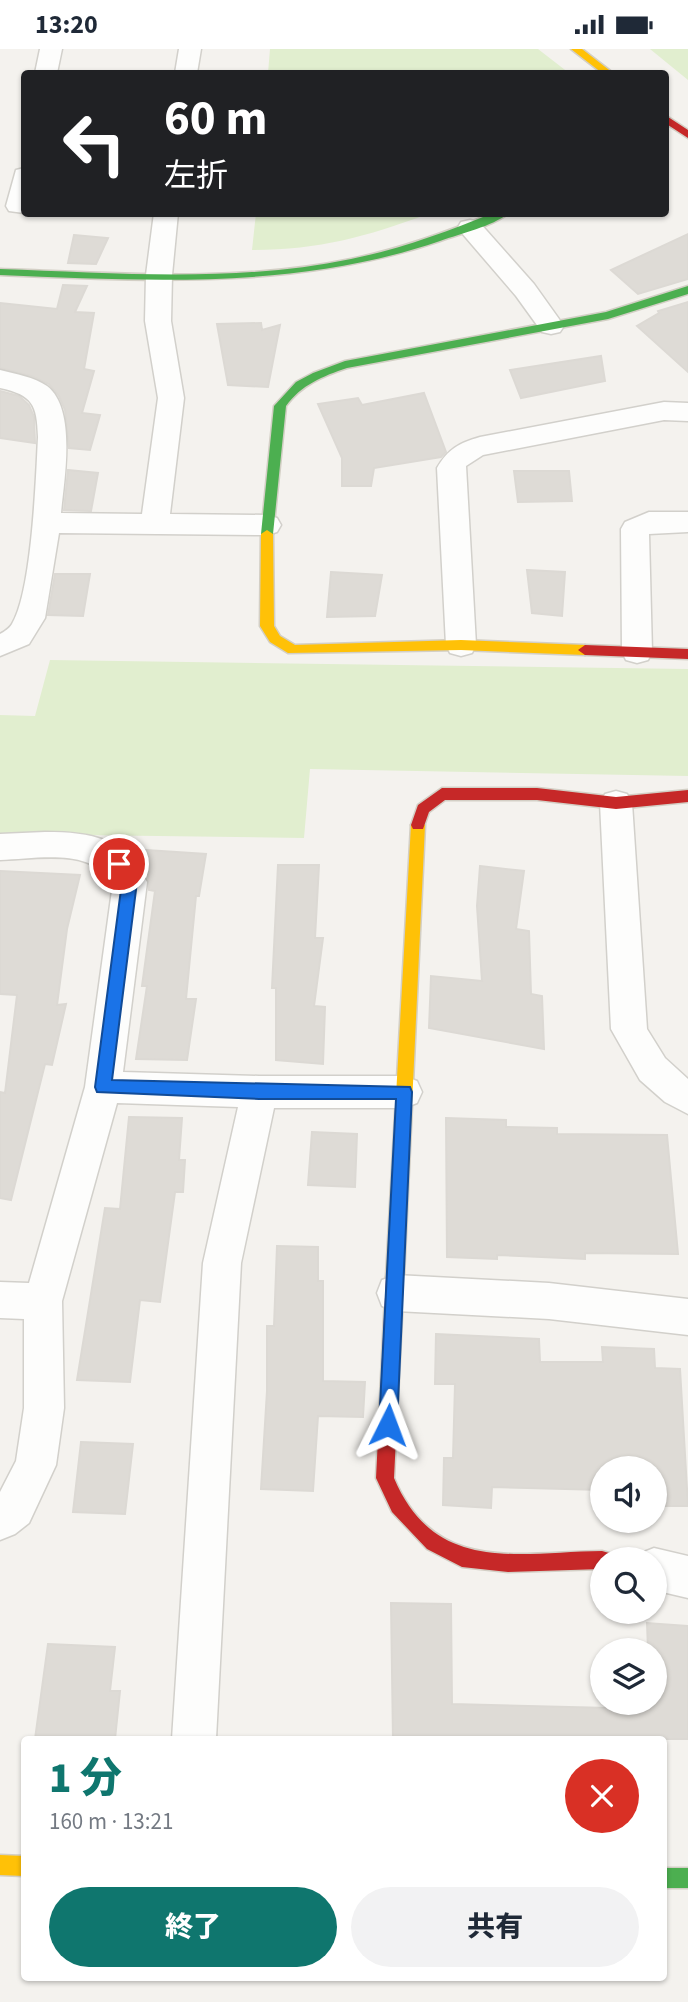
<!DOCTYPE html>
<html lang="ja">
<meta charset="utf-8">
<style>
:root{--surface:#fff;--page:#f2f2f3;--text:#1f2937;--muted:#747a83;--accent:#0f766e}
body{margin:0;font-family:"Source Sans 3","Noto Sans JP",sans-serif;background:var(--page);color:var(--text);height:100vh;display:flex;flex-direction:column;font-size:26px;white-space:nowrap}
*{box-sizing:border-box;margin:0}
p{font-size:23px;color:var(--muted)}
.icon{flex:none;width:38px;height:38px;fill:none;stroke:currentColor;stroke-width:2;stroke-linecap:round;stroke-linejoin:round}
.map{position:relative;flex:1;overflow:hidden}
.details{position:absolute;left:21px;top:1687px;width:646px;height:245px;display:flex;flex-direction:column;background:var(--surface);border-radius:7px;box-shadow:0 2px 5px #0004}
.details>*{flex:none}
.banner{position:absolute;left:21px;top:21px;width:648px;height:147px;border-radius:7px;box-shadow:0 2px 5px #0004;background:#202124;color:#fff;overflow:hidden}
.fabs{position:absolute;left:590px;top:1407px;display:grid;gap:14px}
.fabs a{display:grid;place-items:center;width:77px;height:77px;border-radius:50%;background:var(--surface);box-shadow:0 2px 5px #0004;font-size:35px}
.pin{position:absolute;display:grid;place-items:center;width:60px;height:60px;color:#fff;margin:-30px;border:4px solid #fff;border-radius:50%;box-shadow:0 2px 7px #0007}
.me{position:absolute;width:77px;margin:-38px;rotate:3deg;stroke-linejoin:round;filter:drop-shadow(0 0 5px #0008)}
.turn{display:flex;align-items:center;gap:24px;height:147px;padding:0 28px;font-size:32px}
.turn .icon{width:91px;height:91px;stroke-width:2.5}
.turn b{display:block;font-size:49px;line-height:60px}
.round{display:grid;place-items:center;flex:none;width:74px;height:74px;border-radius:37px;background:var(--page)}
.head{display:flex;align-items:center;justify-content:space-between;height:119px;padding:0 28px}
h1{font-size:42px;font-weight:800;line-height:52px;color:var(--accent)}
.primary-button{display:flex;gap:14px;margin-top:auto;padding:14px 28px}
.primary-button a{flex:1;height:80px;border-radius:42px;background:var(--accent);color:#fff;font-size:28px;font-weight:800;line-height:80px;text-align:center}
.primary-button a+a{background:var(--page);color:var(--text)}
.status{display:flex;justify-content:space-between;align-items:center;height:49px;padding:0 35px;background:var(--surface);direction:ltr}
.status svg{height:19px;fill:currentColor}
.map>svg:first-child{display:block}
.green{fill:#e1eecf}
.building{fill:#dedbd6;stroke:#dcd9d4;stroke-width:2}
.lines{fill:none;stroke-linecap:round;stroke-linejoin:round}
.street-casing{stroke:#d2d0cb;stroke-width:3}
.fast-casing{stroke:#d3cfc5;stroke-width:3}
.slow-casing{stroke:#d3cfc5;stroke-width:3}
.jam-casing{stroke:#d3cfc5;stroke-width:3}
.street{fill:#fdfdfc;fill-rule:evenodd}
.fast{fill:#4caf50;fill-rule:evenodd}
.slow{fill:#ffc107;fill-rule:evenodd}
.jam{fill:#c62828;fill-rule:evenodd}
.route{fill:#1a73e8;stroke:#114b97;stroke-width:2}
</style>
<div class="status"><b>13:20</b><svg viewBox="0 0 49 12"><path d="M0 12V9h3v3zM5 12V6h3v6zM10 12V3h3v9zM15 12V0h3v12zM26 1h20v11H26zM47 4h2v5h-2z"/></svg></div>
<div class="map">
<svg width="688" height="1953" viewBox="0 0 688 1953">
<rect width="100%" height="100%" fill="#f4f2ee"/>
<!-- green -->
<path class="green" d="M270 0H538L569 24H268Z
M650 0H688V31Z
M256 164H428V165C365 188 319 201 252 201Z
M50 611 688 620V727L310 720 304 789 0 785V666L35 667Z"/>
<!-- building -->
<path class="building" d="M688 185V230L638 245 611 221Z
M74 186 108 189 96 215 68 214Z
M63 236 87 237 75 263 94 264 84 320 94 322 82 364 100 366 90 401 69 399 65 361 59 347 49 335 31 327 0 319V254L57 260Z
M688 253V323L637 277 659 264 658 262Z
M261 274 262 281 280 276 268 338 228 336 217 275Z
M601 307 605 332 521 349 510 321Z
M0 342 19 347 29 356 34 368 35 394 0 389Z
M424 344 446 403 441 408 374 419 371 437H342V409L318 355 358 349 362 356Z
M68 421 98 424 91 462 64 461Z
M514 422H569L572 452 518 453Z
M527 521 565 523 562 567 532 564Z
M331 523 382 526 375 567 327 568Z
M55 525H90L83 567 48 566Z
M146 801 206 805 199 847H196L186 950H196L187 1011 136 1010 147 937H142L155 842 149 841Z
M278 816H319L315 889H323L314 957 325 958 323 1015 276 1011V939H272Z
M480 817 524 822 516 880 529 882 531 945 542 947 544 1000 429 979 431 927 482 932 477 857Z
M0 822 80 826 67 880 57 956 66 955 52 1016 45 1015 11 1151 0 1149V1043L5 1044 17 946 0 945Z
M129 1068 182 1069 179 1111H185L183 1143H175L160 1253 140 1251 130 1333 77 1331 105 1159 120 1160Z
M446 1069 506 1071V1078L557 1079V1085L667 1086 678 1205 585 1204V1210L497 1206V1210L447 1208Z
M312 1083 357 1085 355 1138 308 1136Z
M277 1197 318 1198V1232H323V1332L365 1333 363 1368 318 1367 313 1442 261 1440 267 1342V1277H274Z
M436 1285 539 1290 540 1313H603L602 1298 654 1300 655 1319 680 1320 688 1457H654V1419H602V1441L492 1438 491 1459 443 1456 444 1409H453L455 1335H435Z
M81 1393 133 1395 125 1465 73 1463Z
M391 1554 451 1555 452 1655 650 1660V1654H654V1601H648L647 1574 688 1577V1690H393Z
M48 1595 115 1598 110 1642H120L115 1690H35Z"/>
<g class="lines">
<defs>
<path id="street" d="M40 0H62L57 24H35Z
M179 0H201L197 24H175Z
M24 119V164L9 162 6 157 16 121Z
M154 164H178L172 226 171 272 184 349 170 465 267 466 277 469 281 476 277 483 267 486 59 484 45 569 29 595 0 607V585C5 582 9 580 12 575 32 542 36 429 38 388 37 356 33 346 0 339V321C16 325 34 328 47 337 77 360 64 431 61 464L142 465 158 349 145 272 146 226Z
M470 171 479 173 534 235 564 277 560 283 551 285 542 283 516 247 461 183 458 178 461 173Z
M664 353 688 354V372L664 371 483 406 466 417 476 596 472 604 461 607 450 604 446 596 437 419C448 400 459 394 480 388Z
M649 463H688V483L649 485 652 603 648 611 637 614 626 611 622 603 621 480 625 473Z
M616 742 627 745 632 754 647 980 665 1009 688 1030V1065L665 1053 640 1031 611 980 600 754 605 745Z
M45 783C93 783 124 789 147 833L123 1023 259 1027H404L417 1032 422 1043 417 1054 404 1059H274L241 1214 216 1690H172L203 1214 238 1058 117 1054 62 1252 64 1359 56 1416 29 1474 15 1485 0 1491V1443L16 1412 24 1359V1270L0 1269V1233L29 1234 85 1038 113 834C90 798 37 810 0 811V785Z
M396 1226 549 1234 688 1250V1286L549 1270 396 1262 382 1257 377 1244 382 1231Z
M654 1499 688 1507V1549L654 1541V1510H637L639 1505Z"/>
<path id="fast" d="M493 164H509C491 178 462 184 440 192 296 241 149 232 0 226V220C116 224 236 234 351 210 400 200 447 183 493 164Z
M688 237V245L608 270 347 319C323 327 301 336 286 357L273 485 267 489 261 485 274 357 296 333 313 324 345 312 606 263Z
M663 1819H688V1839H663Z"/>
<path id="slow" d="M571 0H582L613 24H602Z
M267 481 273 485 274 577 280 587 295 596 461 591 585 596 592 601 585 606 461 601 288 604 270 593 260 577 261 485Z
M418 770 425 776 404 1228 401 1234 395 1236 389 1234 386 1228 411 776Z
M0 1806 24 1807V1827L0 1826Z"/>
<path id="jam" d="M665 66 688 81V89L665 74Z
M585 596 688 600V610L585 606 578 601Z
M442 739H537L616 748 688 741V753L616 760 537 751H445L429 763 423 780H413L411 776 418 756Z
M395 1220 401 1222 404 1228 394 1429C435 1526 518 1503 602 1502L609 1504 611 1510H602V1520L508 1523 462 1518 427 1500 392 1463 376 1429 386 1228 389 1222Z"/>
</defs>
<!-- street casing -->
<use href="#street" class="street-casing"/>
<!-- fast casing -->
<use href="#fast" class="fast-casing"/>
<!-- slow casing -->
<use href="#slow" class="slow-casing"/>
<!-- jam casing -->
<use href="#jam" class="jam-casing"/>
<!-- street -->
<use href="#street" class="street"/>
<!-- fast -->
<use href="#fast" class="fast"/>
<!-- slow -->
<use href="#slow" class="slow"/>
<!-- jam -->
<use href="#jam" class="jam"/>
</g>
<!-- route -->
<path class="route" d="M119 809 124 811 137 833 112 1031 410 1038 412 1043 397 1376 395 1383 388 1385 382 1383 379 1376 396 1050H259L97 1043 95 1038 122 833 111 815Z"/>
</svg>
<div class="fabs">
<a><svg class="icon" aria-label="sound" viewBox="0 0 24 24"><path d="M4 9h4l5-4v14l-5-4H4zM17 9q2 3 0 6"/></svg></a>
<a><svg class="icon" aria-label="search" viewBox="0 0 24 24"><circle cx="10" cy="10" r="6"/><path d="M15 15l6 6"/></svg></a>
<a><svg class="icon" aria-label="layers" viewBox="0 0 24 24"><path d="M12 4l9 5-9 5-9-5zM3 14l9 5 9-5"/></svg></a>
</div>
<div class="pin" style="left:119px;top:815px;background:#d93025"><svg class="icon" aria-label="arrive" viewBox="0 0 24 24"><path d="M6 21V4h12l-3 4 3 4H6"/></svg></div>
<svg class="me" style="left:388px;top:1376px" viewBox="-20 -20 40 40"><path d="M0-17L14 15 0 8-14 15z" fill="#1a73e8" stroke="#fff" stroke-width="4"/></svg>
<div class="banner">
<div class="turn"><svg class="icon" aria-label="left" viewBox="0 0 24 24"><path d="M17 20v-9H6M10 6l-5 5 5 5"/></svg><div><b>60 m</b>左折</div></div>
</div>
<section class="details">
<div class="head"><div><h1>1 分</h1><p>160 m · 13:21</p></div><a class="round" style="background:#d93025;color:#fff"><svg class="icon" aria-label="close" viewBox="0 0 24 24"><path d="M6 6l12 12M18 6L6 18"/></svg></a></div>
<div class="primary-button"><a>終了</a><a>共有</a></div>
</section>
</div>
